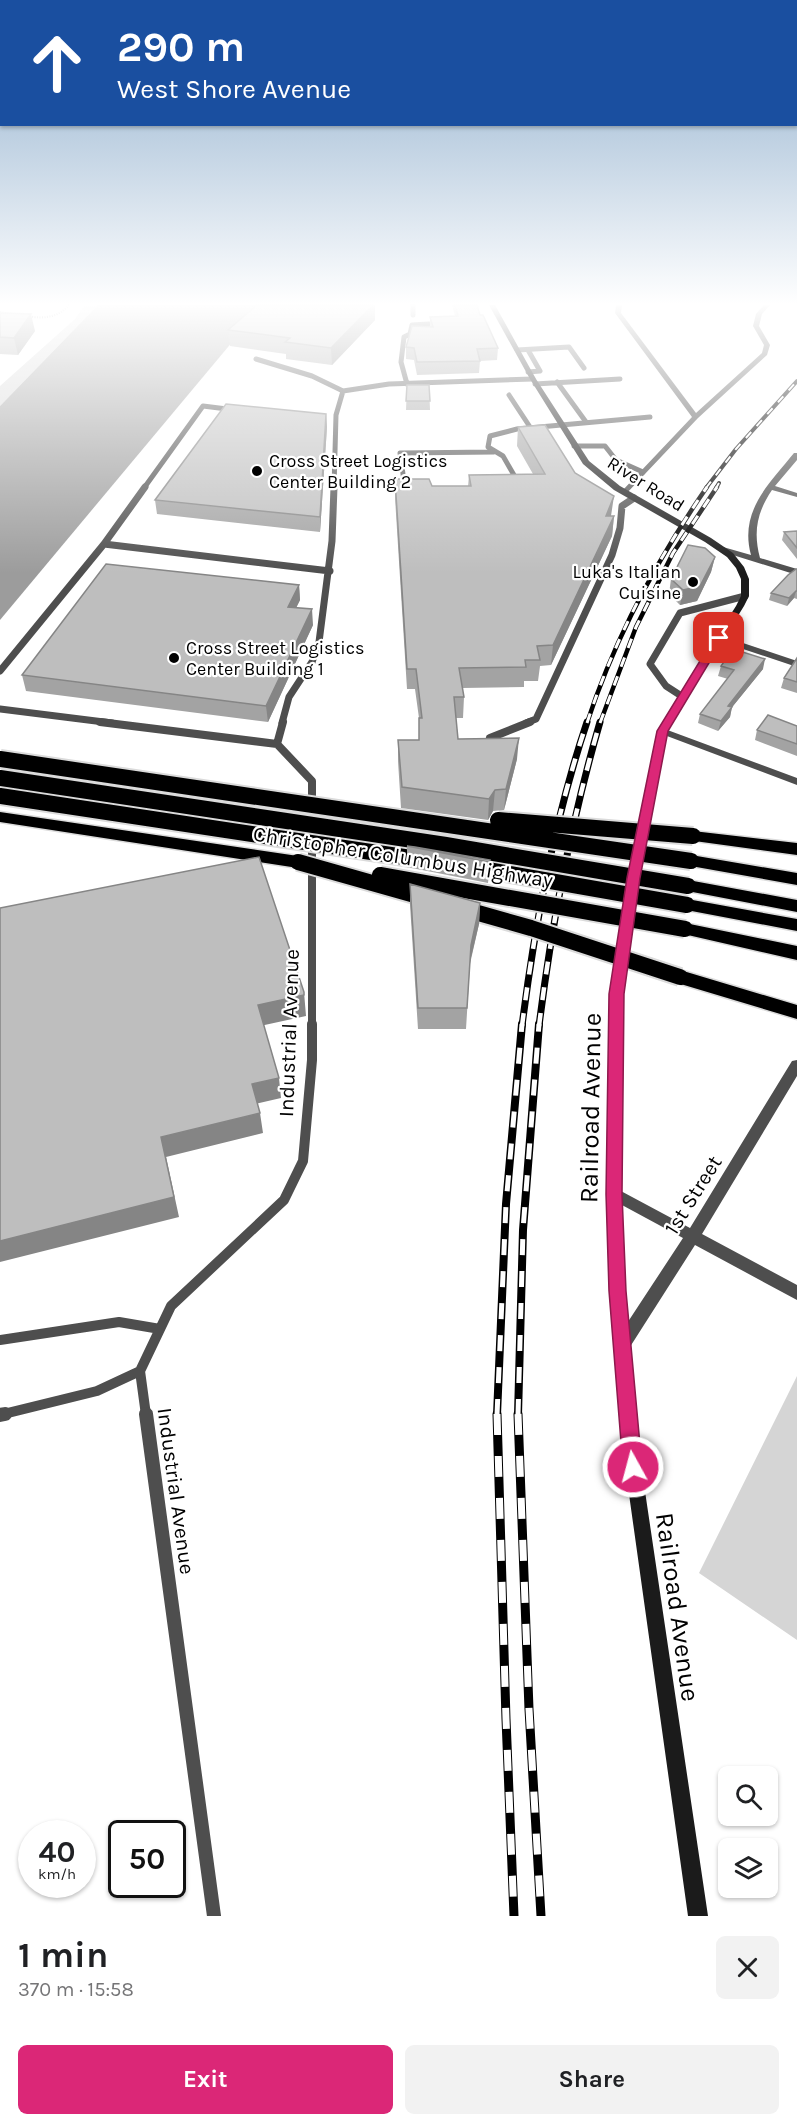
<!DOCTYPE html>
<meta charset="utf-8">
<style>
:root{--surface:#fff;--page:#f2f2f2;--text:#202124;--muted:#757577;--accent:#db2777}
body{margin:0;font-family:Karla,sans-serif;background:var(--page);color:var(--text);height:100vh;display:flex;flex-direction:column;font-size:22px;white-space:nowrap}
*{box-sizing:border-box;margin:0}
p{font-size:20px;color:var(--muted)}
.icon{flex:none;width:33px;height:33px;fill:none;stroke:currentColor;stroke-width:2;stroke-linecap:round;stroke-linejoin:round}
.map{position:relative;height:1916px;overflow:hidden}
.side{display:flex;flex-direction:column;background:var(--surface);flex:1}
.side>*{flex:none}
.banner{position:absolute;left:0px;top:0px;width:798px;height:126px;box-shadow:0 2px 4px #0004;background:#1a4fa0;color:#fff;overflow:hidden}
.tools{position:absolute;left:718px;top:1766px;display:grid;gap:12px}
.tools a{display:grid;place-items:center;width:60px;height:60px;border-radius:9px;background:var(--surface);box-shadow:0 2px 4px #0004;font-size:30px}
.speed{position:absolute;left:18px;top:1820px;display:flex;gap:12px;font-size:30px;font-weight:700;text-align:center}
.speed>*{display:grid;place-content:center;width:78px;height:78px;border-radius:50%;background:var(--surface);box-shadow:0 2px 4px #0004;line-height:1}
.speed small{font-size:15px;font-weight:400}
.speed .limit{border:3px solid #111;border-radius:9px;background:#fff;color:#111}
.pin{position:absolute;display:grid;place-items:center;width:51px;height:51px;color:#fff;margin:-26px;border-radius:12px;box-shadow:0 3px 9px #0006}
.me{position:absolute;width:66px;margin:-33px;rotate:353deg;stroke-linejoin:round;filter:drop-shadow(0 0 4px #0008)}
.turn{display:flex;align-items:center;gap:21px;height:126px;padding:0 18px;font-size:27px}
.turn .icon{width:78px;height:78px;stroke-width:2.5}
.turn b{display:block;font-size:42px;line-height:51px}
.round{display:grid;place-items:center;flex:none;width:63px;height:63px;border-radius:9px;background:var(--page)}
.overview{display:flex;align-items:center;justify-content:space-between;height:102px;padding:0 18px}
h1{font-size:36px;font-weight:700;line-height:45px}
.cta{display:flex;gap:12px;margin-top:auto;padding:12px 18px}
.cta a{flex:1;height:69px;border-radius:9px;background:var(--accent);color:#fff;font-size:24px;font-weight:700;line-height:69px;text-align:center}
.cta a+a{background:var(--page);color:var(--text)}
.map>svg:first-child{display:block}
.green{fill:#d5d5d5}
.water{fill:#9c9c9c}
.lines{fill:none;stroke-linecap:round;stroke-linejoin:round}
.highway-casing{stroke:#dbdbdb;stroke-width:3}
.path{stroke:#707070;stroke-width:2;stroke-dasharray:1 1.5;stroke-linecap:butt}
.lane-far4{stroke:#4e4e4e;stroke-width:5}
.lane-far3{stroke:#4e4e4e;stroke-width:7}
.lane-far2{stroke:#4e4e4e;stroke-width:8}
.lane-far1{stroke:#4e4e4e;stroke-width:10}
.lane{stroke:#4e4e4e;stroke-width:14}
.street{fill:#4e4e4e;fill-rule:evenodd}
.secondary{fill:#1b1b1b;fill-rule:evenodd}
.highway{fill:#000;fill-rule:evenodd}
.rail-far4-casing{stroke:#000;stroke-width:4}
.rail-far3-casing{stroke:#000;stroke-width:4.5}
.rail-far2-casing{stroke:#000;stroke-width:7}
.rail-far1-casing{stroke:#000;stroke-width:8}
.rail-casing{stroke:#000;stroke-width:9}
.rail-far4{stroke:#fff;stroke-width:2;stroke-dasharray:8;stroke-linecap:butt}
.rail-far3{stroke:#fff;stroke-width:3;stroke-dasharray:10;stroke-linecap:butt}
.rail-far2{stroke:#fff;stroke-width:4.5;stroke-dasharray:13;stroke-linecap:butt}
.rail-far1{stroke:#fff;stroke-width:5;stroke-dasharray:16;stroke-linecap:butt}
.rail{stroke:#fff;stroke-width:7;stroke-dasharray:21;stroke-linecap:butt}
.highway-bridge-casing{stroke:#dbdbdb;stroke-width:20;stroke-linecap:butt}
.highway-bridge{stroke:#000;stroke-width:16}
.wall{fill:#a3a3a3}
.shaded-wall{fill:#858585}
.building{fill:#bebebe;stroke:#858585;stroke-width:1.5}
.route{fill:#db2777;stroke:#8e194d;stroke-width:1.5}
.poi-dot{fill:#000;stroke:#fff;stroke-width:2}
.labels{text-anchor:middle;stroke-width:4.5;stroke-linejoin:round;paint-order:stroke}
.far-poi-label{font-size:18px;fill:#000;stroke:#fff;text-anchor:start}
.far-street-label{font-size:18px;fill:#000;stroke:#fff}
.street-label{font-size:21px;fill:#000;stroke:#fff}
.near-street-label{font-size:26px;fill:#000;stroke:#fff}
</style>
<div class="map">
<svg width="797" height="1916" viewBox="0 0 797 1916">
<rect width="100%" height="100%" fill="#fff"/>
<!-- green -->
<path class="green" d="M85 305H98L0 406V386L75 319Z
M797 1376V1640L699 1573Z"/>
<!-- water -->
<path class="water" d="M98 305H263L0 620V406Z"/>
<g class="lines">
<defs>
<path id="highway" d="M0 812 298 856 304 858 306 862 304 866 298 868 0 822Z
M693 831 797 843V855L687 840 685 836 687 832Z
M691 855 797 873V885L685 865 683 861 685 857Z
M688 880 797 900V912L682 890 680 886 682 882Z
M687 899 797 919V931L681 909 678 905 681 901Z
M685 923 797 946V960L679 933 676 929 679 925Z
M680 970 797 1005V1019L674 982 671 977 674 972Z"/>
</defs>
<!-- highway casing -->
<use href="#highway" class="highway-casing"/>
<!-- path -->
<path class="path" d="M0 312 11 314
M27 316C43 319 58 318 69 305"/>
<!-- lane-far4 -->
<path class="lane-far4" d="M413 305V315
M517 350 569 347 584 368
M528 350 540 371 528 372
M256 359 312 376 343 391
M557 382 586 422
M407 384 401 362 404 337 410 334 412 325 429 324
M535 384 620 379
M509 395 530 427
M574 446H605L616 460 643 472
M516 484 518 482 503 456 488 447 490 436 517 429 650 417
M144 488 203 406 235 410
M334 488 336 415 343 391 389 384 533 379
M405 488 400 453 494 452"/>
<!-- lane-far3 -->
<path class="lane-far3" d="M404 487 407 490
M104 544 145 487
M0 671 104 544 330 571
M683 697 666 686 650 664 680 613 745 596
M0 709 112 723
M282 723 289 697 312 662 319 642 332 541 334 487
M526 723 536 719 612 555 620 528 622 506 634 498"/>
<!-- lane-far2 -->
<path class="lane-far2" d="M100 722 277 744
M283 722 277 744 312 781V826
M490 738 530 722
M312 840V1026"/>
<!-- lane-far1 -->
<path class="lane-far1" d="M0 1340 119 1322 160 1329
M0 1415 97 1391 140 1371
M146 1415 140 1371 171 1306 284 1200 303 1161 312 1060V1024"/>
<!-- lane -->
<path class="lane" d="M146 1414 214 1916
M0 1415 5 1414"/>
<!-- street -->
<path class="street" d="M616 305H622L621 313 696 413 762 353 764 345 753 326 756 314 764 305H770L762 314 759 326 770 345 767 355 698 418 625 495 621 493 622 491 692 417 615 313Z
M794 453H797V460L775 486 797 493V497L772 490C757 512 753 532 760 558L797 569V575L720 551 719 549 723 547 751 555C739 511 769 484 794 453Z
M719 635 797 661V667L716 640 714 638Z
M662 728 797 778V785L659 733 657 731Z
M797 1060V1076L702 1234 797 1285V1300L695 1245 628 1350 622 1352 616 1350 614 1345 616 1340 683 1238 609 1198 607 1194 609 1190 614 1188 619 1190 690 1228 792 1061Z"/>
<!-- secondary -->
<path class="secondary" d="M489 305H495L536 379 589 461 620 486 711 538 733 553 744 567 749 579V596L744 606 667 731 640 878 622 994 621 1194 625 1291 638 1444 708 1916H688L622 1444 609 1291 607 1194 610 994 628 878 657 731 736 606 741 596V579L736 568 727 557 705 542 614 490 583 464 530 379Z"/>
<!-- highway -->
<use href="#highway" class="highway"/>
<defs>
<path id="rail-far4" d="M706 488 736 449 797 381
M716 488 719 483"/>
<path id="rail-far3" d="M587 723C615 637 656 561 707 487
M600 723 636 627 673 553 717 487"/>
<path id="rail-far2" d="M522 1026C535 923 554 820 587 722
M539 1026C552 922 571 822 600 722"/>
<path id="rail-far1" d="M497 1415 506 1204 522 1024
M518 1415 523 1230 539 1024"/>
<path id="rail" d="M497 1414 506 1719 514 1916
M518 1414 529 1709 541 1916"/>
</defs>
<!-- rail-far4 casing -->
<use href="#rail-far4" class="rail-far4-casing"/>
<!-- rail-far3 casing -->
<use href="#rail-far3" class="rail-far3-casing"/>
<!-- rail-far2 casing -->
<use href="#rail-far2" class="rail-far2-casing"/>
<!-- rail-far1 casing -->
<use href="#rail-far1" class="rail-far1-casing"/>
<!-- rail casing -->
<use href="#rail" class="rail-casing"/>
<!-- rail-far4 -->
<use href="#rail-far4" class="rail-far4"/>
<!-- rail-far3 -->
<use href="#rail-far3" class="rail-far3"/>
<!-- rail-far2 -->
<use href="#rail-far2" class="rail-far2"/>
<!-- rail-far1 -->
<use href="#rail-far1" class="rail-far1"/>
<!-- rail -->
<use href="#rail" class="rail"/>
<defs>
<path id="highway-bridge" d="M0 759 691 861
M0 778 446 845 688 886
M0 796 431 861
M498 820 693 836
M298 862 531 928 680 977
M465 866 687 905
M380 875 685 929"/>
</defs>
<!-- highway-bridge casing -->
<use href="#highway-bridge" class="highway-bridge-casing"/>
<!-- highway-bridge -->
<use href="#highway-bridge" class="highway-bridge"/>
</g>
<!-- wall -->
<path class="wall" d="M452 305H477L480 315 498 348 497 360 480 361 479 373 417 375 414 360 406 359V347L430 327V317L455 316Z
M0 313 35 331 18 355 0 354Z
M375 320 332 365 286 359V354L230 346 228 330Z
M407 385H429L430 410H406Z
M326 414 327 427 320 532 157 514 155 500Z
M518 427 575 473 611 516H614L612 536 551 665 540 666 538 681H524V687L462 688 464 697 463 718H456L458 739 517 759 504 810 493 811 488 820 401 808 398 761V740H419V718L415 689H407L395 498V479L432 486H468L469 475 533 474 517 446Z
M797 531V559L782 540 784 532Z
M715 557 711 572 697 601 680 605 669 594 671 579Z
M797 569V599L794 598 787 606 769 600 771 593Z
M299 585 300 600 296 608 313 625 268 722 26 691 22 675Z
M797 658V693L781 688 784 678Z
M721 666 763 669 732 707 730 717 718 731 698 723 700 714 728 679 718 676Z
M797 726V756L755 740 757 730Z
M407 846 490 860 488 883 407 867Z
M410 884 480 903 479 924 470 964 466 1029H418L410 905Z"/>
<!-- shaded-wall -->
<path class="shaded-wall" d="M373 305H375V320L332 365 331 348Z
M31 314 35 331 18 355 14 338Z
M326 414 327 427 320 532V517Z
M614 496 611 516H606Z
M614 516 612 536 551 665 553 645Z
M715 557 711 572 697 601 680 605 683 590Z
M299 585 300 600 289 622 288 607Z
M796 591 794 598 787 606 789 598Z
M312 609 313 625 268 722 266 706Z
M765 659 763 669 725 716 728 706Z
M732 707 730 717 718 731 721 721Z
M519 738 517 759 504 810 506 789Z
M495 790 493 811 488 820 489 799Z
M480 903 479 924 469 966 471 945Z
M304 992 306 1016 260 1026 258 1005Z
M279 1078 281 1098 255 1104 252 1084Z
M260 1113 263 1133 166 1157 179 1217 0 1262V1241L161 1137Z"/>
<!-- building -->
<path class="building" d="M257 305H373L331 348 285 342 290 338 228 330Z
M455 305H477L480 315H483L498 348 477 349 480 361 417 362 414 348 406 347 412 326 433 327 430 317 458 316Z
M0 313 31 314 14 338 0 337Z
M407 385H429L430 401H406Z
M226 404 326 414 320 517 155 500Z
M545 425 575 473 614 496 606 516H614L553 645 537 646 540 660H525L526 667 459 668 464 697H454L458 739 519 738 506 789 495 790 489 799 402 787 398 740H419V718H422L416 669H407L395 479H429L432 486H471L469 475 545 474 518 427Z
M797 531V548L784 532Z
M688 545 705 548 715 557 700 586 683 590 671 579Z
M106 564 299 585 288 607 312 609 266 706 22 675Z
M796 569H797V591H796L789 598 771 593 788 575Z
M733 649 765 659 728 706 732 707 721 721 700 714 734 670 721 666Z
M797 658V682L784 678Z
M768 715 797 726V744L757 730Z
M407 846 415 847 490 860 489 862Z
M259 857 304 992V995L258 1005 279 1078 252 1084 260 1113 161 1137 174 1197 0 1241V908Z
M410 884 480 903 471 945 467 1008H418Z"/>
<!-- sky -->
<linearGradient id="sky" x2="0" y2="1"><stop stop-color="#89aaca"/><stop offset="0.53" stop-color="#fff"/><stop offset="1" stop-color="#fff" stop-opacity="0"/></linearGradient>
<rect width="797" height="573" fill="url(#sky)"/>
<!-- route -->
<path class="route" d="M719 635 724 638 668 731 640 878 624 994 622 1194 626 1291 642 1467 640 1474 633 1476 626 1474 623 1467 609 1291 606 1194 609 994 627 878 657 731 714 638Z"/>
<!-- markers -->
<g class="poi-dot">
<circle cx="257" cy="471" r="6"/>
<circle cx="693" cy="582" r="6"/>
<circle cx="174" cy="658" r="6"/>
</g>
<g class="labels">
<!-- far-poi labels -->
<g class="far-poi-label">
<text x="269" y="467">Cross Street Logistics<tspan x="269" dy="21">Center Building 2</tspan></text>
<text x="681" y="578" text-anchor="end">Luka's Italian<tspan x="681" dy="21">Cuisine</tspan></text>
<text x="186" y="654">Cross Street Logistics<tspan x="186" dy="21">Center Building 1</tspan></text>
</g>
<!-- far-street labels -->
<g class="far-street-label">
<text transform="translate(646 484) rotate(32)" y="6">River Road</text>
</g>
<!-- street labels -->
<g class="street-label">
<text transform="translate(403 857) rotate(9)" y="7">Christopher Columbus Highway</text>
<text transform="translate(289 1033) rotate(-88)" y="7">Industrial Avenue</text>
<text transform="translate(693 1195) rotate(-58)" y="7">1st Street</text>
<text transform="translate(176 1491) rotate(82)" y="7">Industrial Avenue</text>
</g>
<!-- near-street labels -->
<g class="near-street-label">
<text transform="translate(590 1108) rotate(-89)" y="9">Railroad Avenue</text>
<text transform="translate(678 1607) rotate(82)" y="9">Railroad Avenue</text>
</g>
</g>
</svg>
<div class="tools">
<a><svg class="icon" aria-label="search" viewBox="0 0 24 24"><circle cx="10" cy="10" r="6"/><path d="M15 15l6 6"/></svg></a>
<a><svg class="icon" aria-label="layers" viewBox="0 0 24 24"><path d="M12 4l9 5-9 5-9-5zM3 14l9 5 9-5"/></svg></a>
</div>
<div class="speed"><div>40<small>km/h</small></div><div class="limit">50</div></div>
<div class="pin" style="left:719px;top:638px;background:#d93025"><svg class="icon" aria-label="arrive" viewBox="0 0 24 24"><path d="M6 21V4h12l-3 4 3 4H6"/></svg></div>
<svg class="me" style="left:633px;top:1467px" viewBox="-20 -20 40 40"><circle r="17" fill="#db2777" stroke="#fff" stroke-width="3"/><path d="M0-11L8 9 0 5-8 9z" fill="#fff"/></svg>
<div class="banner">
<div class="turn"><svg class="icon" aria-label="ahead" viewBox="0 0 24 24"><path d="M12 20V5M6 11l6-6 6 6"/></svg><div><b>290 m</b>West Shore Avenue</div></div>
</div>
</div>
<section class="side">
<div class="overview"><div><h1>1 min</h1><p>370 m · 15:58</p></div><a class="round"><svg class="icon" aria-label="close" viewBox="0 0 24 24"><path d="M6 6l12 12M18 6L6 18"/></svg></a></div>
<div class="cta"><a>Exit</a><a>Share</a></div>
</section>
